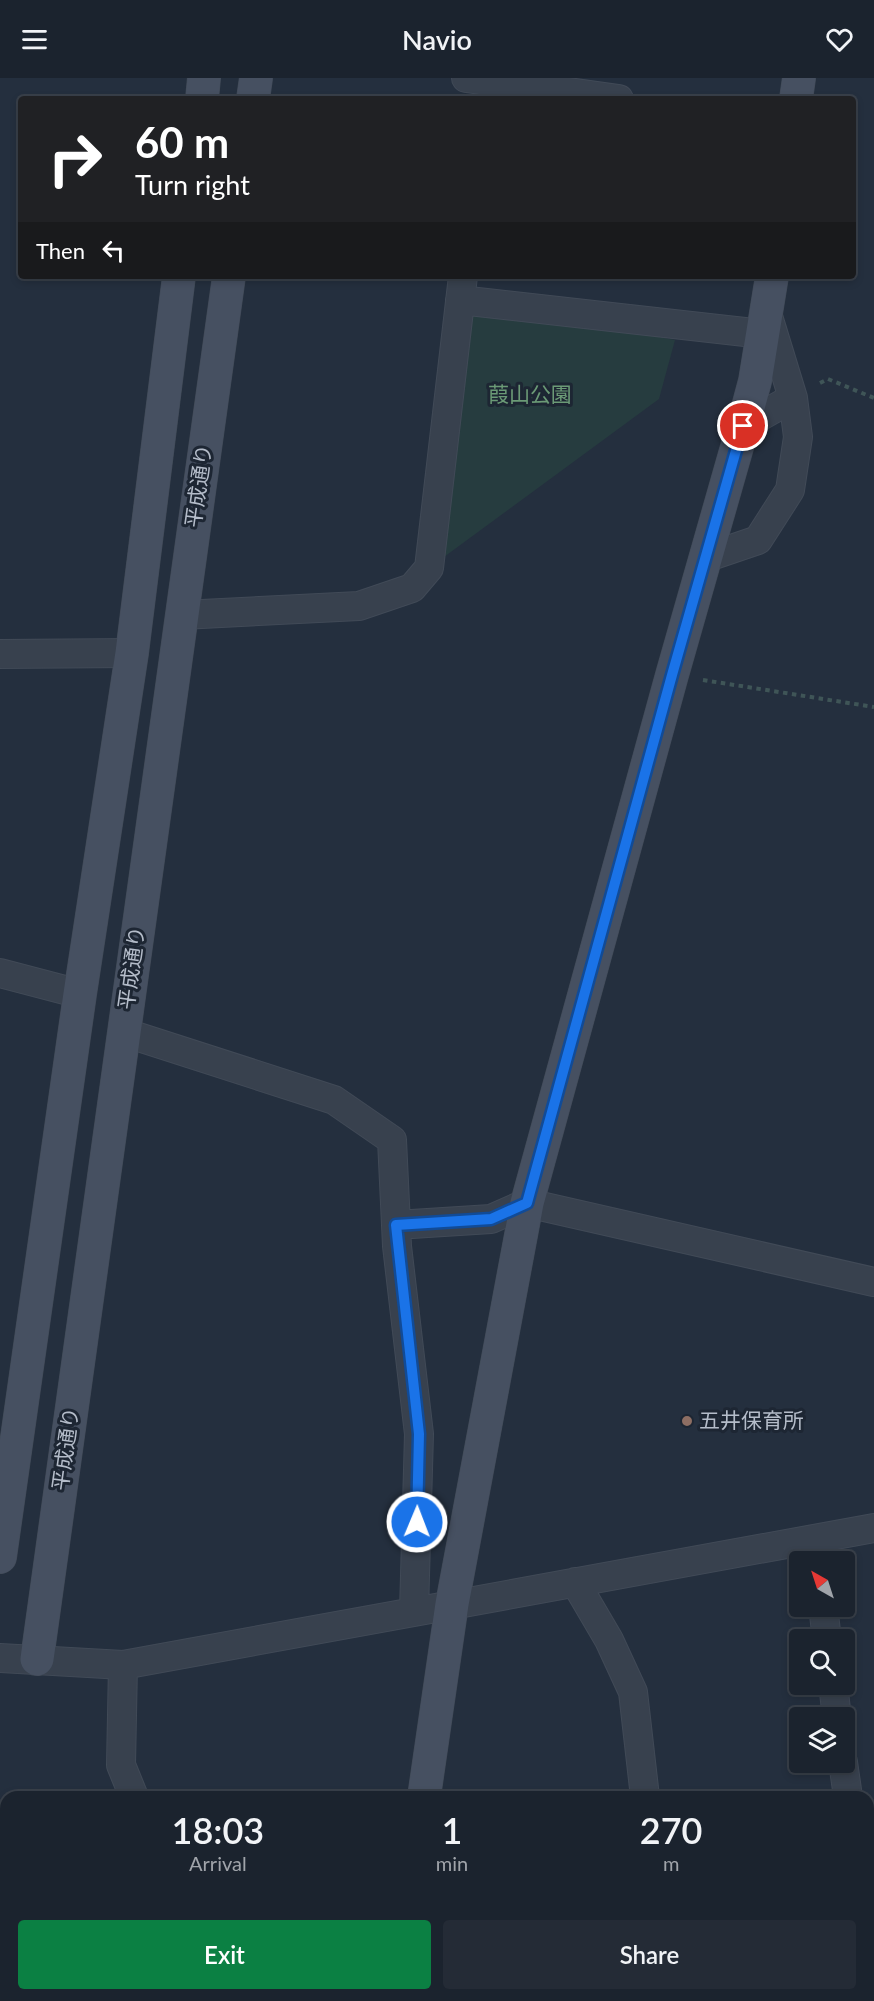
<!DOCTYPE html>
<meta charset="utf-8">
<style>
:root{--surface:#1b232e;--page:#242b36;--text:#f1f3f6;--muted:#a0a4aa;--line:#39404a;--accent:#0b8043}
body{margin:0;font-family:Lato,"Noto Sans JP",sans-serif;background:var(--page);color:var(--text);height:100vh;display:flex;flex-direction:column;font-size:22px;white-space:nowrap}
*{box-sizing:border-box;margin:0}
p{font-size:20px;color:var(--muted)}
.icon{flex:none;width:33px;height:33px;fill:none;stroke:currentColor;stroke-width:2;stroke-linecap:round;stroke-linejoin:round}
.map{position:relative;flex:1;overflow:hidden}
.panel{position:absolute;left:0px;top:1713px;width:874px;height:210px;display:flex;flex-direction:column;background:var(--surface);border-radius:18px 18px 0 0;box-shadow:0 3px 9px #0003,0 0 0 2px var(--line)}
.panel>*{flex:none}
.hud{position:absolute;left:18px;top:18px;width:838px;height:183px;border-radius:6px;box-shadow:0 3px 9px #0003,0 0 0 2px var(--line);background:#202124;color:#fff;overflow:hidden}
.needle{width:39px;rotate:321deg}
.controls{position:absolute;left:789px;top:1473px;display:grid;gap:12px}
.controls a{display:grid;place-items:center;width:66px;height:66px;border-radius:6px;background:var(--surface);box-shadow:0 3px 9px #0003,0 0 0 2px var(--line);font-size:30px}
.pin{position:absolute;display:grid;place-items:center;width:51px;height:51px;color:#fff;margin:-26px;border:3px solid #fff;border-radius:50%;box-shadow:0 2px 6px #0007}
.me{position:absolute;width:66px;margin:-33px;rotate:1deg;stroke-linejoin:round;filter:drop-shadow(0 0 4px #0008)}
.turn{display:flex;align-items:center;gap:21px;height:126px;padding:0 18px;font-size:27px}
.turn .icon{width:78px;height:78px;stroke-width:2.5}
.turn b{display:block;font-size:42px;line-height:51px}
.then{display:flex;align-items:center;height:57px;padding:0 18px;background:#0003;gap:12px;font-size:22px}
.eta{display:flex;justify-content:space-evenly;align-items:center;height:102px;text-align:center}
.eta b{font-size:36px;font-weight:600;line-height:42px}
.button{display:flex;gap:12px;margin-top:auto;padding:12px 18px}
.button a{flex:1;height:69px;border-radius:6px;background:var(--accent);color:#fff;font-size:24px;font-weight:600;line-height:69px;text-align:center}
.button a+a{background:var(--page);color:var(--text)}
header{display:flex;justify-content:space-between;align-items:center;height:78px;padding:0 18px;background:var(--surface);font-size:27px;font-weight:600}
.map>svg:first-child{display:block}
.green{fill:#263c3f}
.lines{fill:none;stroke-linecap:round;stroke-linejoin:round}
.street-casing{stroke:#414a57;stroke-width:30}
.secondary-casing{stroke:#414a57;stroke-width:34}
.path{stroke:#3f5557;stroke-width:4;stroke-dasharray:4.5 4.5;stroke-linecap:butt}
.street{stroke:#38414e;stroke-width:28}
.secondary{stroke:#465061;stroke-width:33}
.route-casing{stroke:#114b97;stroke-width:15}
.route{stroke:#1a73e8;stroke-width:10}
.education-dot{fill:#8d6e63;stroke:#1d2633;stroke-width:2}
.labels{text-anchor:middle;stroke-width:6;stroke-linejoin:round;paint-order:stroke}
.park-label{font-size:21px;fill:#6b9a76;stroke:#1d2633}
.street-label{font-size:21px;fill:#b4bcc9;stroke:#1d2633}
.poi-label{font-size:21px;fill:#b4bcc9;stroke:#1d2633;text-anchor:start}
</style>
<header><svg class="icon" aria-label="menu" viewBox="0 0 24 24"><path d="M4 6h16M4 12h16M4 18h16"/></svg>Navio<svg class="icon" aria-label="heart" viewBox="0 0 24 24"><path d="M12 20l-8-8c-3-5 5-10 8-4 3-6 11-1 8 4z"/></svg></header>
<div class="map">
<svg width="874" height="1923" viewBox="0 0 874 1923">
<rect width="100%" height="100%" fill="#242f3e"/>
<!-- green -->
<path class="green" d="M460 222 675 262 659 321 429 490Z"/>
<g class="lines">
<defs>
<path id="street" d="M466 0 619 21
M460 222 763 256
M743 348 793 320
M705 480 758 462 790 412 798 359 793 320 767 235
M182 537 359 528 412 510 429 490 463 198
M0 576 132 575
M0 895 80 916
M123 954 334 1022 392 1062 397 1168 419 1356 414 1533
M396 1147 491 1141 527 1125 874 1204
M575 1504 609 1562 633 1614 645 1719
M823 1528 827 1562
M0 1580 123 1587 874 1450
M123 1587 121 1687 134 1719
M833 1606 837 1640
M843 1684 848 1719
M868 1808 874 1825"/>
<path id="secondary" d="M202 21 204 0
M253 21 256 0
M796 21 799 0
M0 1479 80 916 132 575 179 198
M37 1581 229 198
M424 1719 452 1526 527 1125 672 597 743 348 755 303 772 198
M395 1923 396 1917"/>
</defs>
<!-- street casing -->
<use href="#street" class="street-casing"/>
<!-- secondary casing -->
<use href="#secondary" class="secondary-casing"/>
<!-- path -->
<path class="path" d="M820 305 828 301 874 320
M703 602 874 629"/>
<!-- street -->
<use href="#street" class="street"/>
<!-- secondary -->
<use href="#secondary" class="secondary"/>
</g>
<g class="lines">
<defs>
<path id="route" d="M417 1444 419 1356 396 1147 491 1141 527 1125 672 597 743 348"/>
</defs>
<!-- route casing -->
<use href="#route" class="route-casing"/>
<!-- route -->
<use href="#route" class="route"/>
</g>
<!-- markers -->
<circle class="education-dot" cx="687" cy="1343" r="6"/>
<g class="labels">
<!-- park labels -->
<g class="park-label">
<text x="530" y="324">葭山公園</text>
</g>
<!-- street labels -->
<g class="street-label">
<text transform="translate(199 408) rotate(-82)" y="7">平成通り</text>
<text transform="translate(132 890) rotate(-82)" y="7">平成通り</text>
<text transform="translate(66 1371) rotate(-82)" y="7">平成通り</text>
</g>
<!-- poi labels -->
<g class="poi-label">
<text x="699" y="1350">五井保育所</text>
</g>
</g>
</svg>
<div class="controls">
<a><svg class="needle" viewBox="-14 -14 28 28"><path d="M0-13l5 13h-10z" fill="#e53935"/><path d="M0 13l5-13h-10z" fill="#a0a4aa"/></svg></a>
<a><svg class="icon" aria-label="search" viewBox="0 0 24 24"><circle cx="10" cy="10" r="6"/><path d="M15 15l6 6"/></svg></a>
<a><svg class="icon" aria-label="layers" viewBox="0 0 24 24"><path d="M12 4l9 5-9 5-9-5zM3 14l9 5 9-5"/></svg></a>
</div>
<div class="pin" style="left:743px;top:348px;background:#d93025"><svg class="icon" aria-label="arrive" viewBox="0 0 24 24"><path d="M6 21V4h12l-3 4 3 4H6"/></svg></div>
<svg class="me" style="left:417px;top:1444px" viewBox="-20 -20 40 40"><circle r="17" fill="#1a73e8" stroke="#fff" stroke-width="3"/><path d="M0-11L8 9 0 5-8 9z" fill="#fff"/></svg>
<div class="hud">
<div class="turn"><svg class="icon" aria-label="right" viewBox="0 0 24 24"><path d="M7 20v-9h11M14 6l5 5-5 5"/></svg><div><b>60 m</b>Turn right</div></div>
<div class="then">Then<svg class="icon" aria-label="left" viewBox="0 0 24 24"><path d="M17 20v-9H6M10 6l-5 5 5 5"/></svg></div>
</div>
<section class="panel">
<div class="eta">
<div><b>18:03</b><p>Arrival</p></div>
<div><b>1</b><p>min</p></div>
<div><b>270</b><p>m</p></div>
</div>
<div class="button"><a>Exit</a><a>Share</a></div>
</section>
</div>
